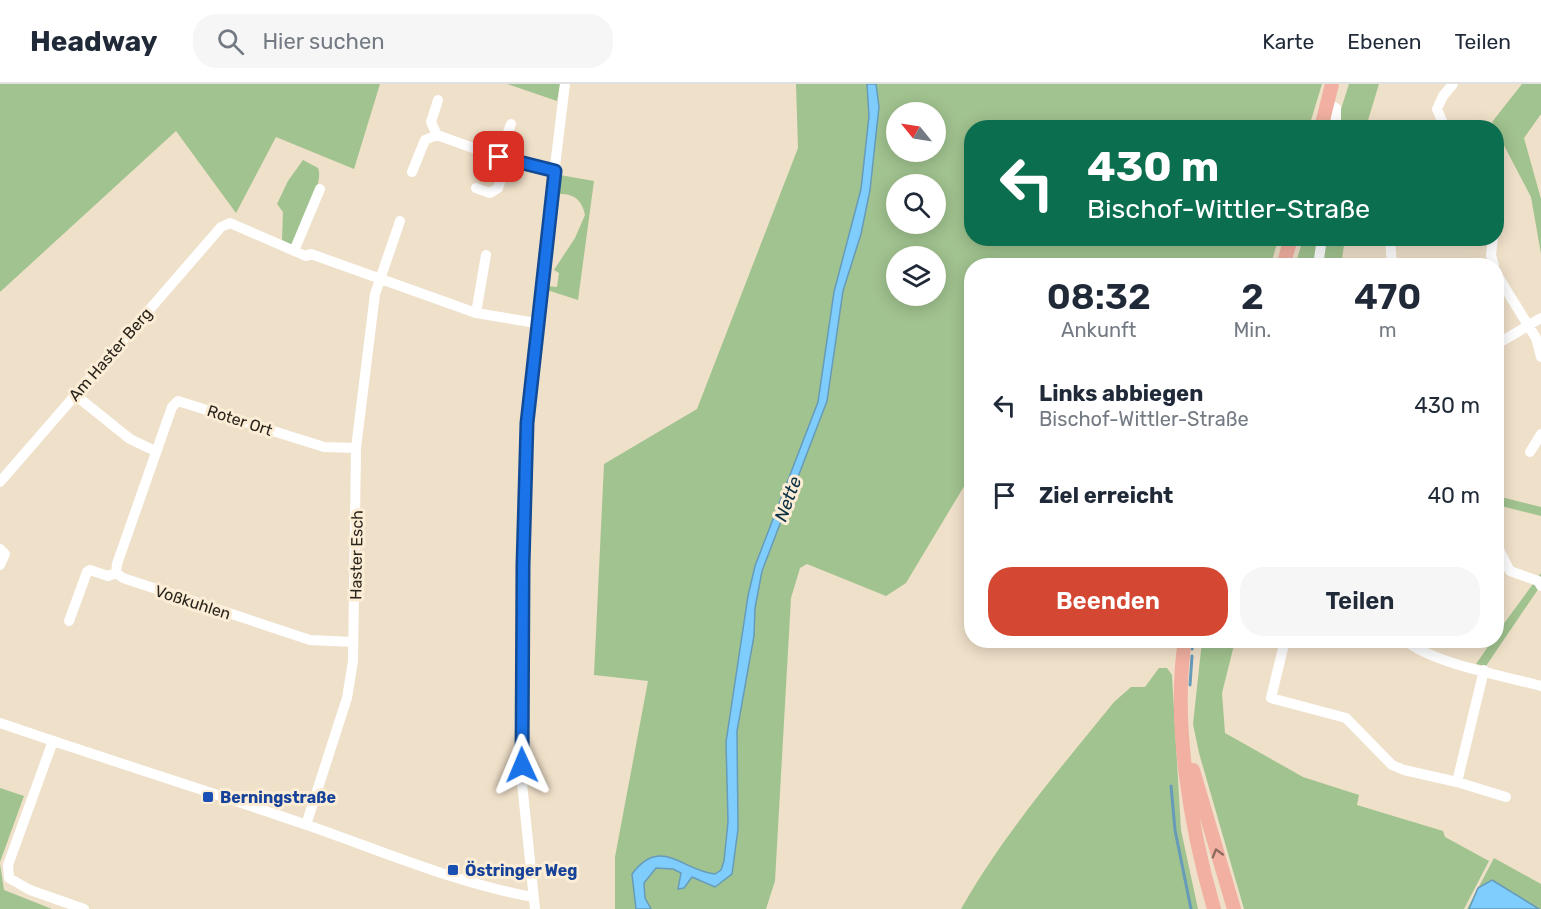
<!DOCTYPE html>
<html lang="de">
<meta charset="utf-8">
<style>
:root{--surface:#fff;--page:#f6f6f7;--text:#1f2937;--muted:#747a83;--line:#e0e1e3;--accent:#d44732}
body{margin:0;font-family:Rubik,sans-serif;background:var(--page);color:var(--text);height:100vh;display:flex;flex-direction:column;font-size:22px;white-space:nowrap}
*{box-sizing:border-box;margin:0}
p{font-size:20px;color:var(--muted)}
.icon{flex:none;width:33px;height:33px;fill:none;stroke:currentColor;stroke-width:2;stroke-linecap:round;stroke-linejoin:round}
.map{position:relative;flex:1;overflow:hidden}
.drawer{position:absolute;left:964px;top:174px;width:540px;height:390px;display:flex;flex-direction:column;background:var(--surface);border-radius:24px;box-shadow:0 3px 15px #0003}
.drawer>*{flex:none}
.top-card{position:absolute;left:964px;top:36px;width:540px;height:126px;border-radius:24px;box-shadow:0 3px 15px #0003;background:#0b6e4f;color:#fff;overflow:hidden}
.needle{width:39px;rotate:300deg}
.tools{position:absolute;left:886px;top:18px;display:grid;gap:12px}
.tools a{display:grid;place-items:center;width:60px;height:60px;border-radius:50%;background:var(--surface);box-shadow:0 3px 15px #0003;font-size:30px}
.pin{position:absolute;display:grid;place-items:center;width:51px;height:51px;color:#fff;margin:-26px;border-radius:12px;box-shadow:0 3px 9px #0006}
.me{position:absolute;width:66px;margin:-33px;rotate:359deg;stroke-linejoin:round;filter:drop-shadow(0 0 4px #0008)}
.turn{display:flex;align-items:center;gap:21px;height:126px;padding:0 24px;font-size:27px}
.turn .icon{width:78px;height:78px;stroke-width:2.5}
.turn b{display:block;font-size:42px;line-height:51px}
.eta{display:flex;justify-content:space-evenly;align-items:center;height:102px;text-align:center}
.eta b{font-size:36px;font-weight:600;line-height:42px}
.primary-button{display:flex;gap:12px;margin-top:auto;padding:12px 24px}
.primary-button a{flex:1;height:69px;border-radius:24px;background:var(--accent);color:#fff;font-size:24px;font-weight:600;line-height:69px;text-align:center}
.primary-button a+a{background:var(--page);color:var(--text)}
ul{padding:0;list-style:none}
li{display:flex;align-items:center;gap:18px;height:90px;padding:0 24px}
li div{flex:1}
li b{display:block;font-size:22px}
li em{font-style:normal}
header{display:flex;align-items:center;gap:36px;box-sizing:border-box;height:84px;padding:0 30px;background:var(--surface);border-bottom:2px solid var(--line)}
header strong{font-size:28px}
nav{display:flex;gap:33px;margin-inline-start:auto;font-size:21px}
.search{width:420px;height:54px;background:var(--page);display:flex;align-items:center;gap:15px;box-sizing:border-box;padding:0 21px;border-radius:24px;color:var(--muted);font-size:22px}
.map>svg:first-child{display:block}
.green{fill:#a1c38f;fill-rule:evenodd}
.water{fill:#7fcdfc;stroke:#669bb9;stroke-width:1.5}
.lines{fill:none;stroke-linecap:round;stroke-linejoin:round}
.stream{stroke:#669bb9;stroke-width:3}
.minor{stroke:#fff;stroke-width:10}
.major{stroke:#f1b0a1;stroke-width:14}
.oneway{stroke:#8e6a5e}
.route-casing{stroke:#114b97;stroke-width:15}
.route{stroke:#1a73e8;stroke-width:10}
.transit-dot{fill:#1a4fb4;stroke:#fcedd6;stroke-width:2}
.labels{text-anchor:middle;stroke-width:6;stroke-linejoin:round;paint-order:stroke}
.street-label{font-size:16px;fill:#2a251c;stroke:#fcedd6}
.transit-label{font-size:16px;font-weight:bold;fill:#164399;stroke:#fcedd6;text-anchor:start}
.water-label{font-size:18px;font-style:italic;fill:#0b2f42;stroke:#fcedd6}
</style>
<header>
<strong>Headway</strong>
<div class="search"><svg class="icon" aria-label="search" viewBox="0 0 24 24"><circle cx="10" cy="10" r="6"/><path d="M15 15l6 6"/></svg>Hier suchen</div>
<nav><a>Karte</a><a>Ebenen</a><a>Teilen</a></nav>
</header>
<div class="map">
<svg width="1541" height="825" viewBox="0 0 1541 825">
<rect width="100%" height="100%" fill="#efe0c9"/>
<!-- green -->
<path class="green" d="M0 0H380L354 85 276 53 236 129 176 47 0 208Z
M507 0H560L557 17Z
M796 0H1322L1309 43 972 44V154L1278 155 1271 181 972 182V389L906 499 886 512 807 480 800 484 791 514 775 797 766 825H615V773L648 597 594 591 604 380 697 325 798 64ZM897 28H936V68H897ZM897 100H936V140H897ZM897 172H936V212H897Z
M1349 0H1379L1366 43 1335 44Z
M1522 0H1541V30L1524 54 1541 115V170L1531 113 1497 48V44L1492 38Z
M303 76 318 84C325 99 299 144 292 161L282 156 283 128 277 120 288 97Z
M560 91 594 97 578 216 547 206V202L557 203 559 189 554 186 575 154 585 131C582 115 573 109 558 110Z
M1303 155H1345L1341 181 1295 182Z
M1497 412 1541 423V432L1497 421Z
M1541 489V501L1486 582 1476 580 1492 557 1497 556V549Z
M1202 557H1235L1222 609 1225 649 1303 693 1359 711 1357 721 1443 747 1445 753 1489 777 1464 825H1244L1199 669 1193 640Z
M1159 584H1167L1172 591 1181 746 1198 825H961C1004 749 1060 685 1114 618L1131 603H1145Z
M0 704 24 712 0 778Z
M1494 774 1541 800V825H1467Z
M0 780 4 806 52 825H0Z"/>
<!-- water -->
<path class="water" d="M867 0H876L879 23 870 106 861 150 843 207 827 317 762 487 755 524 754 552 737 647 738 745 732 790 715 803 692 793 684 804 678 805 681 789 673 785 656 784 644 799 645 814 651 825H636L632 790C661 751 682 787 715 790L721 786 724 777 728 738 726 658 748 512 755 482 818 318 834 208 861 105 869 32Z
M1492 796 1539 825H1469L1478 804Z"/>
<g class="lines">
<!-- stream -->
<path class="stream" d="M1192 565 1194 556
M1190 601 1192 572
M1171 702 1175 746 1191 825"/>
<!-- minor -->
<path class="minor" d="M1327 19 1336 24V44
M1445 44 1437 25 1443 12 1453 0
M437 51 431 38 438 16
M499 73 511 40
M412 88 425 56 437 51 518 80 555 87
M476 104 490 109 498 104 508 76
M1390 154 1392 182
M1493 154 1491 171 1494 182
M294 167 320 105
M1318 182 1322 154
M1497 191 1536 254 1541 273
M476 229 486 171
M1497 260 1541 234
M74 310 130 355 155 367
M1530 368 1541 350
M0 398 221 143 230 139 306 172 311 170 476 229 536 239
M1497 462 1510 487 1538 497 1541 502
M0 465 5 470 0 481
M116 489 117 480 172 323 178 317 324 363 356 364
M69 537 87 488 90 486 108 492 116 489 123 494 310 556 353 558
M1285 556 1271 614 1346 634 1392 681 1404 686 1457 698 1506 713
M1406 556C1427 578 1509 593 1541 602
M0 639C102 674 205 706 307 741 382 767 455 799 533 813
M53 657 8 781 9 794 30 806 84 825
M1457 698 1484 586
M306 741 347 614 353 577 356 364 375 210 400 137
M535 825 522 699 523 481 527 339 536 239 565 0"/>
<!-- major -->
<path class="major" d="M1321 44 1332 0
M1283 182 1291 154
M1185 556C1172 639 1191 746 1214 825
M1193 686 1234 825"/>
</g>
<!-- one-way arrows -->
<defs><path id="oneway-chevron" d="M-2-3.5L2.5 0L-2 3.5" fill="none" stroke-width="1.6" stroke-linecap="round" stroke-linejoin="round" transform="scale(1.5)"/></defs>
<use class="oneway" href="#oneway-chevron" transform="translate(1217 769) rotate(-106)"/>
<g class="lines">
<defs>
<path id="route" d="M499 73 555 87 527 339 523 481 522 681"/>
</defs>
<!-- route casing -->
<use href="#route" class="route-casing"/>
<!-- route -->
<use href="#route" class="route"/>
</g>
<!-- markers -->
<g class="transit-dot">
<rect x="202" y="707" width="12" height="12" rx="3"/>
<rect x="447" y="780" width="12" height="12" rx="3"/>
</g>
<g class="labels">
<!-- street labels -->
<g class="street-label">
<text transform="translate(110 270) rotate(-49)" y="6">Am Haster Berg</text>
<text transform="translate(240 336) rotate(18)" y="6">Roter Ort</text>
<text transform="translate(356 471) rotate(-89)" y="6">Haster Esch</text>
<text transform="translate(193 518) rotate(18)" y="6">Voßkuhlen</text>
</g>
<!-- transit labels -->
<g class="transit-label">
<text x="220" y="719">Berningstraße</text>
<text x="465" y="792">Östringer Weg</text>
</g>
<!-- water labels -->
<g class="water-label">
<text transform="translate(788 415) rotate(-70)" y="6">Nette</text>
</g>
</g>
</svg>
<div class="tools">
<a><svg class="needle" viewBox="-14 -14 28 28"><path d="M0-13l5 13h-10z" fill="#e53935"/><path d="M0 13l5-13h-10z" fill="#747a83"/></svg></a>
<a><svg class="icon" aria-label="search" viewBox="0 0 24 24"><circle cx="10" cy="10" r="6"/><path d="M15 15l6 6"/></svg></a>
<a><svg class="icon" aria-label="layers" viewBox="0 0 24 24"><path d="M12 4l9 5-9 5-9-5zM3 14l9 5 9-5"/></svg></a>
</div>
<div class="pin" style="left:499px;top:73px;background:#d93025"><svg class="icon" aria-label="arrive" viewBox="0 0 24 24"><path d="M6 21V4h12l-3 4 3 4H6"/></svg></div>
<svg class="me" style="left:522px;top:681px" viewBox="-20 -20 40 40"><path d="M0-17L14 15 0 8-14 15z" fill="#1a73e8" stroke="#fff" stroke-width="4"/></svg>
<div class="top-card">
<div class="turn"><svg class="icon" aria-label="left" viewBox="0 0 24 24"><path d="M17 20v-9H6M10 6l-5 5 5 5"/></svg><div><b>430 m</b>Bischof-Wittler-Straße</div></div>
</div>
<section class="drawer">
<div class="eta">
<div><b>08:32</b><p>Ankunft</p></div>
<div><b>2</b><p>Min.</p></div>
<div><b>470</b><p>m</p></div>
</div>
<ul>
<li><svg class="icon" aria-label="left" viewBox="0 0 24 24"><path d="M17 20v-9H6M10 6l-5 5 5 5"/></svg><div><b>Links abbiegen</b><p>Bischof-Wittler-Straße</p></div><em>430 m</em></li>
<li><svg class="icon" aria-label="arrive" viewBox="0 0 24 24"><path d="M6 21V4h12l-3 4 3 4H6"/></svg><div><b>Ziel erreicht</b></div><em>40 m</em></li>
</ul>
<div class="primary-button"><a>Beenden</a><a>Teilen</a></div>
</section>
</div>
